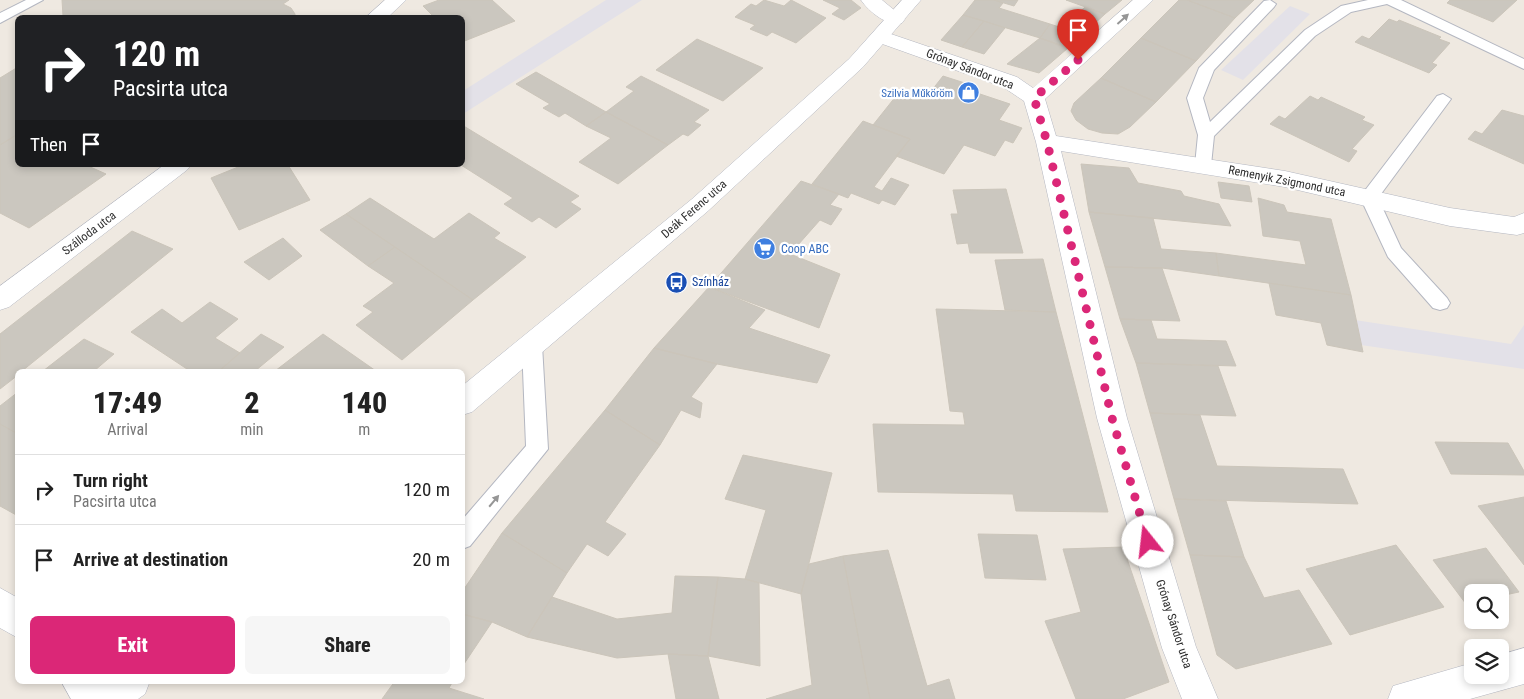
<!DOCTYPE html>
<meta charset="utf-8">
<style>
:root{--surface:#fff;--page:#f6f6f6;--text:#222;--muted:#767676;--line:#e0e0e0;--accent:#db2777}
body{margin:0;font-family:"Roboto Condensed",sans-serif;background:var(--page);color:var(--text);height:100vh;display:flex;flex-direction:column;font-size:19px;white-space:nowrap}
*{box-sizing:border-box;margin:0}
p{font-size:16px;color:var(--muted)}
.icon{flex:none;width:28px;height:28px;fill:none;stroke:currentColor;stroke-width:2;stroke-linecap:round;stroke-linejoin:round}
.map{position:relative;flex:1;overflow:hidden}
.details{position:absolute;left:15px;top:369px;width:450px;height:315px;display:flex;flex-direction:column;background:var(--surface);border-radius:8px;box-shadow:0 2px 8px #0003}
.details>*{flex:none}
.banner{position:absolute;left:15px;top:15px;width:450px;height:152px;border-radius:8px;box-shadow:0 2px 8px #0003;background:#202124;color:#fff;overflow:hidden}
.tools{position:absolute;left:1464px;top:584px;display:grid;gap:10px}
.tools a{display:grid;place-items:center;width:45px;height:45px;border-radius:8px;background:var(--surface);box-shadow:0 2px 8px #0003;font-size:25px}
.pin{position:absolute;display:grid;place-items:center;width:42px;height:42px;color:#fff;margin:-51px -21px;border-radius:50% 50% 50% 0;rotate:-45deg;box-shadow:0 0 5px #0007}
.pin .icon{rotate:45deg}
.me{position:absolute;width:55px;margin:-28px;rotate:344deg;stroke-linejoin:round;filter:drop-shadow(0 0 4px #0008)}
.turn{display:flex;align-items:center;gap:18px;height:105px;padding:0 15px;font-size:22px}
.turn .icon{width:65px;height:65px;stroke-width:2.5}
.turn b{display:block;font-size:35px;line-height:42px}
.then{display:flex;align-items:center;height:48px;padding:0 15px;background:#0003;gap:10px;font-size:19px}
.eta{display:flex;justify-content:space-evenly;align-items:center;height:85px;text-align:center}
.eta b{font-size:30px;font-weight:800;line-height:35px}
.cta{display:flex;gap:10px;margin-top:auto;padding:10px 15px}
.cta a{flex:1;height:58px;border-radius:8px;background:var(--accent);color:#fff;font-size:20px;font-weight:800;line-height:58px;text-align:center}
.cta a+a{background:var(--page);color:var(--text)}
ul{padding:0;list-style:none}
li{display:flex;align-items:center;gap:15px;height:70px;padding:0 15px;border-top:1px solid var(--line)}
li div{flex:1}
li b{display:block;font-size:19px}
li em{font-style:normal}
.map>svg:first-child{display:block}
.industrial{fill:#e3e1e8}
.building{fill:#cbc7bf;stroke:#cbc5ba}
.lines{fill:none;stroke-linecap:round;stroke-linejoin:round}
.service-casing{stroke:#b4b7c1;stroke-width:2}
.minor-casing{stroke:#b4b7c1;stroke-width:1}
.tertiary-casing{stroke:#b4b7c1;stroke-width:1}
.service{fill:#fff;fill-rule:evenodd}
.minor{fill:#fff;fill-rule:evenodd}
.tertiary{fill:#fff;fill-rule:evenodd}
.oneway{fill:#969696}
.route{stroke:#db2777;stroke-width:9;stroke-dasharray:0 16.2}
.labels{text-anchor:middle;stroke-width:4.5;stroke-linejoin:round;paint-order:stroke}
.far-shop-label{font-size:11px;fill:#366cbe;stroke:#fff;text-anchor:end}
.street-label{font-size:12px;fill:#2e2e2e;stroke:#fff}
.shop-label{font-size:12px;fill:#366cbe;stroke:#fff;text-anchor:start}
.transit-label{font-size:12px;fill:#164399;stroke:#fff;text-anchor:start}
</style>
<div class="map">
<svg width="1524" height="699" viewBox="0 0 1524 699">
<rect width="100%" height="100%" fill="#efe9e1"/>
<!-- industrial -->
<path class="industrial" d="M606 0H642L463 114V91Z
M1290 6 1310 14 1243 80 1221 70Z
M1355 320 1511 344 1524 325V369L1361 345Z"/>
<!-- building -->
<path class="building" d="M62 0H289L283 4 291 8 295 14V18H65L63 16Z
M439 0H492L515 21 462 42V18H435L423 6Z
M764 0 784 6 791 0 826 18 796 43 772 32 767 36 750 29 755 25 735 17 751 4 756 6Z
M823 0H851L861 8 844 20 832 14 840 8Z
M975 0H994L1003 3 999 8 1050 24 1040 38 963 15Z
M994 0H1018L1014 6Z
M1066 0H1122L1105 14Z
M1179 0H1187L1235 18 1196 61 1141 38Z
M1187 0H1254L1235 18Z
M1450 0H1517L1493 22 1447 3Z
M1085 7 1105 14 1068 48 1040 38 1050 24 1062 28Z
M963 15 984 21 962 47 941 40Z
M1389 19 1397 22 1399 20 1441 37 1439 39 1450 43 1432 63 1437 65 1429 73 1355 42 1362 36 1369 39Z
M984 21 1005 28 984 54 962 47Z
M1040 38 1068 48 1039 73 1007 64Z
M1141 38 1196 61 1156 102 1101 78Z
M697 39 763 68 723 101 656 70Z
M18 67V134L0 145V78Z
M536 72 606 112 586 126 565 113 559 117 543 108 550 104 516 84Z
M641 76 709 110 694 122 701 125 688 136 683 134 668 145 606 112 634 91 626 87Z
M943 76 971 85 968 90 1010 104 999 120 1022 128 1013 143 1005 140 995 156 964 145 944 174 896 156 910 139 873 125 900 91 925 99Z
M1101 78 1156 102 1130 127 1118 134 1102 133 1088 129 1076 120 1071 111 1074 103Z
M1310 96 1318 100 1321 97 1365 117 1362 120 1374 125 1352 149 1357 151 1349 162 1270 124 1279 116 1285 119Z
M1502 110 1524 116V164L1468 139 1475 131 1482 134Z
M606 112 668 145 618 184 579 162 611 138 586 126Z
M863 121 910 139 874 187 882 191 891 178 909 185 895 205 882 200 879 204 851 193 848 198 812 184Z
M462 125 579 196 570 202 581 209 556 228 539 217 532 222 504 204 513 198 461 165Z
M18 134V165H86L106 174 29 228 0 213V145Z
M1081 164 1129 168 1138 183 1181 191 1184 196 1219 204 1231 226 1089 212Z
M243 165H288L310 200 239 230 211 178Z
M801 181 839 194 830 205 842 209 831 225 820 220 790 254 840 274 819 328 709 287Z
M1218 182 1249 186 1252 202 1221 198Z
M1006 189 1023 253H970L968 243 957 244 951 214H958L953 190Z
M370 198 434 239 469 213 500 233 494 238 526 257 473 300 346 214Z
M1258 198 1284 205 1287 212 1331 219 1351 295 1219 276 1216 253 1306 265 1300 241 1263 236Z
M1089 212 1153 218 1161 249 1216 253 1219 276 1162 268 1105 267Z
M346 214 395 247 368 266 320 230Z
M132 231 173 249 22 371H18V375L0 389V334Z
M283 238 302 256 269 280 244 262Z
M395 247 473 300 402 360 356 325 373 312 363 306 394 283 368 266Z
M1043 259 1056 312 1005 310 995 260Z
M1105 267 1162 268 1180 321 1120 319Z
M1269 283 1351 295 1363 352 1327 345 1321 323 1276 315Z
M709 287 765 310 749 328 830 355 817 383 717 364 654 348Z
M210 302 238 319 215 338 240 353 219 371H190L131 332 162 309 182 323Z
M936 309 1056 312 1108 512 1016 511 1013 494 878 492 873 424 965 425 963 412 950 411Z
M1120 319 1151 320 1157 339 1226 341 1236 366 1136 363Z
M261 334 284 347 255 371H219Z
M323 334 376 371H275Z
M84 339 114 354 94 371H43Z
M654 348 717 364 691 397 702 403 700 418 681 410 660 445 605 410Z
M1136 363 1218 366 1236 416 1150 413Z
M18 392V434L0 424V406Z
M605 410 660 445 605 522 626 534 608 556 587 544 567 573 502 533Z
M1150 413 1200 415 1217 466 1343 469 1358 504 1174 499Z
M0 424 18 434V516L0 506Z
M1435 442 1508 443 1524 471V475L1451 474Z
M743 455 832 473 801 594 745 579 766 510 725 499Z
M1524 497V565L1478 506Z
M1174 499 1226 501 1244 557 1190 555Z
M502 533 567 573 527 637 492 622 462 614V592Z
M978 534 1037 535 1046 580 985 578Z
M1396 545 1444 607 1350 635 1306 569Z
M1123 547 1169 682 1123 699H1076L1045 621 1081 612 1063 549Z
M1486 548 1519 592 1500 596V592H1472V602L1466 604 1433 560Z
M888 550 927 686 949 679 955 699H870L843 556Z
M1190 555 1244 557 1264 598 1299 590 1332 644 1236 669 1217 655Z
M843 556 870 699H766L812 685 801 594 809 564Z
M675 576 718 577 708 656 668 654 617 658 527 637 552 597 617 619 672 613Z
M718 577 745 579 759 583 760 666 708 656Z
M462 614 492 622 462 667Z
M668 654 708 656 719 699H676Z
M395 681H453L449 688 484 699H382Z"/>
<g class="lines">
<defs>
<path id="service" d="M26 0H43L0 23V13Z
M1270 0 1276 4 1274 7 1214 70 1203 98 1210 122 1305 30 1341 6 1368 0H1401L1524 59V69L1387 4 1351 12 1315 36 1214 136 1211 165 1209 169H1197L1195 165 1198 135 1187 98 1199 68 1264 1Z
M1443 94 1451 99 1378 198 1401 248 1447 298 1450 303 1447 308 1440 310 1433 308 1388 257 1360 197 1437 96Z
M532 337 539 339 542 345 548 449 470 546 462 549V520L526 446 522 345 525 339Z"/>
<path id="minor" d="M385 0H406L387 18H365Z
M861 0H882L905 19 902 23C888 27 869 12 861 0Z
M1133 0H1153L1045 99 1056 136 1285 171 1450 208 1514 217 1524 213V233L1517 235 1450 226 1285 187 1061 151 1127 418 1196 647 1218 699H1182L1162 648 1097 418 1036 142 1024 101 1003 87 874 41 871 37 874 33H888L1017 77 1033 88Z
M164 165H191L187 170 9 307 0 310V286Z"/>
<path id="tertiary" d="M902 0H921L863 67 708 211 472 412 462 415V386L692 199 849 59Z
M0 588 18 598V638L0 628Z
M1524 648V684L1470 699H1388L1393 686 1472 663V675H1500V655Z
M61 681H150L145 694 138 699H71Z"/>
</defs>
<!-- service casing -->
<use href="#service" class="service-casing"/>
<!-- minor casing -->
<use href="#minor" class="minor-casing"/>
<!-- tertiary casing -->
<use href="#tertiary" class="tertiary-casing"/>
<!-- service -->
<use href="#service" class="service"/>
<!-- minor -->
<use href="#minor" class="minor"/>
<!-- tertiary -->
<use href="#tertiary" class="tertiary"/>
</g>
<!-- one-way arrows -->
<defs><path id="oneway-solid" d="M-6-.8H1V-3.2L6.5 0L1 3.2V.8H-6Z" transform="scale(1.25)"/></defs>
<g class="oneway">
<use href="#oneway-solid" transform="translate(1123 19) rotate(-42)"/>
<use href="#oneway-solid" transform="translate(494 501) rotate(-50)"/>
</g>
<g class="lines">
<!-- route -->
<path class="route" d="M1078 60 1034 98 1047 142 1112 418 1148 542"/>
</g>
<!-- icons -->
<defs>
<symbol id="shop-disc" viewBox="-11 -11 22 22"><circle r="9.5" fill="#3f7fe0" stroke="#fff"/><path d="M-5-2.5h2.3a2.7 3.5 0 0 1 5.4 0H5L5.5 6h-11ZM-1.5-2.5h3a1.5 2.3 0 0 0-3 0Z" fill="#fff"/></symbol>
<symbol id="supermarket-disc" viewBox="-11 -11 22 22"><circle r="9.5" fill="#3f7fe0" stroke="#fff"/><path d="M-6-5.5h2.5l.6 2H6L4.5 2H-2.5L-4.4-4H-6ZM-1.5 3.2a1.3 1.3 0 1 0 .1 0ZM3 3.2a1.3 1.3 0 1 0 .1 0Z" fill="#fff"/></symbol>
<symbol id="bus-disc" viewBox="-11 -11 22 22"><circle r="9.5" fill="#1a4fb4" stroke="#fff"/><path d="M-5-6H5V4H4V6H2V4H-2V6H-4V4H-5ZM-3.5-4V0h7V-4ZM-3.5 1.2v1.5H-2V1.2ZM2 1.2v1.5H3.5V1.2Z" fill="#fff"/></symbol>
</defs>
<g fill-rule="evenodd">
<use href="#shop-disc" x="956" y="80" width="25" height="25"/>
<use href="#supermarket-disc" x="752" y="236" width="25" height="25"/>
<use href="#bus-disc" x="664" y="270" width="25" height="25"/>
</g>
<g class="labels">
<!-- far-shop labels -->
<g class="far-shop-label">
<text x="953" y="97">Szilvia Műköröm</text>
</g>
<!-- street labels -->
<g class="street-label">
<text transform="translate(970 69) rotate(21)" y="4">Grónay Sándor utca</text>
<text transform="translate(1287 181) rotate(11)" y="4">Remenyik Zsigmond utca</text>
<text transform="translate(694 209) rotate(-41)" y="4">Deák Ferenc utca</text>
<text transform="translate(89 233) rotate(-37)" y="4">Szálloda utca</text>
<text transform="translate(1174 624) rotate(72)" y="4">Grónay Sándor utca</text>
</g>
<!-- shop labels -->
<g class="shop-label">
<text x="781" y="253">Coop ABC</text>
</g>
<!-- transit labels -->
<g class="transit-label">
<text x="692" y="286">Színház</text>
</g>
</g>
</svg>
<div class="tools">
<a><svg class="icon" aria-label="search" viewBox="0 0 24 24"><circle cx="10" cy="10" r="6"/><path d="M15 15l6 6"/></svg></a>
<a><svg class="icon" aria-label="layers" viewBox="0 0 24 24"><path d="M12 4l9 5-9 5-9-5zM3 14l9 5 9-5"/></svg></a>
</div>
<div class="pin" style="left:1078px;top:60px;background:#d93025"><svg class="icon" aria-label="arrive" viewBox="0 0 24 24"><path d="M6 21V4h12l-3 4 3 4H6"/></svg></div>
<svg class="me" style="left:1148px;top:542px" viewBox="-20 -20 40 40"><circle r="19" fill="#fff"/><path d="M0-13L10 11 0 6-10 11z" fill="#db2777"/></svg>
<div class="banner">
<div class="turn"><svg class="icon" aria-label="right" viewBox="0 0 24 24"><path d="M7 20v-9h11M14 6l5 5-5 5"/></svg><div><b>120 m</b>Pacsirta utca</div></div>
<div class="then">Then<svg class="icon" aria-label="arrive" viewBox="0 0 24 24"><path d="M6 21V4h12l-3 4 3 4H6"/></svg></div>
</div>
<section class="details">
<div class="eta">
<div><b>17:49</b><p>Arrival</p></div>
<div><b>2</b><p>min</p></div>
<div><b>140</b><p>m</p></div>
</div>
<ul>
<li><svg class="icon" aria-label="right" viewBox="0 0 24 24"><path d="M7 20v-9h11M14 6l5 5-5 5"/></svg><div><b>Turn right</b><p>Pacsirta utca</p></div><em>120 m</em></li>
<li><svg class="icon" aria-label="arrive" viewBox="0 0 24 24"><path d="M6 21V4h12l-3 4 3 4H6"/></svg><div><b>Arrive at destination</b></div><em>20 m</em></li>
</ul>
<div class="cta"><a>Exit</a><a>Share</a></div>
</section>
</div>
